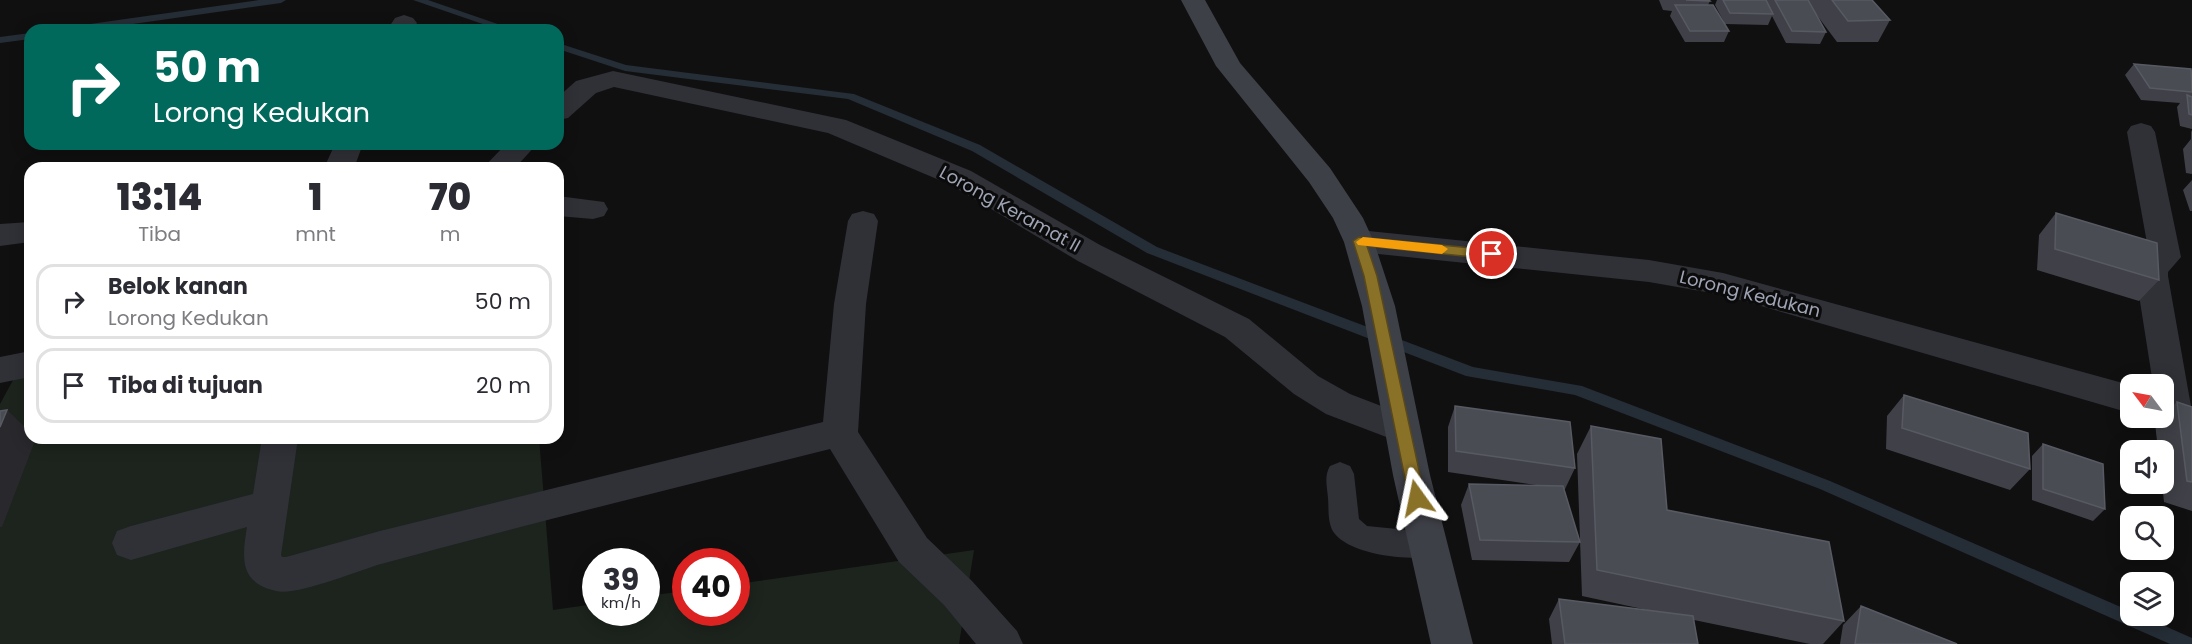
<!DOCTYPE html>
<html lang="id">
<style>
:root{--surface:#fff;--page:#f7f7f7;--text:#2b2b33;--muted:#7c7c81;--line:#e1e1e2}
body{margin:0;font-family:Poppins,sans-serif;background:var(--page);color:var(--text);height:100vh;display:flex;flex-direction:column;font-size:22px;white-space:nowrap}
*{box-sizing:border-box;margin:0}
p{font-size:20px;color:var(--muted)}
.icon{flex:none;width:33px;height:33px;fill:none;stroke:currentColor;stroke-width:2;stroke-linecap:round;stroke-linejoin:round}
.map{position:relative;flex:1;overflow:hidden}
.drawer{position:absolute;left:24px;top:162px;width:540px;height:282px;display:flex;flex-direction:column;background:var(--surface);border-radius:18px;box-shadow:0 3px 15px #0003}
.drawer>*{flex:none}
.guide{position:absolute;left:24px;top:24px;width:540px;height:126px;border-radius:18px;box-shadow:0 3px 15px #0003;background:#00695c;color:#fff;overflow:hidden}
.needle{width:39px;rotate:302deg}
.buttons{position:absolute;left:2120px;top:374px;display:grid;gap:12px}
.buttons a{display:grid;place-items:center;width:54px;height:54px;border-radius:12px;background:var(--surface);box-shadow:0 3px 15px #0003;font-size:30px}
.speed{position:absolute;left:582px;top:548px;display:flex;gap:12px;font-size:30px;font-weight:700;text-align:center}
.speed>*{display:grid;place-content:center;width:78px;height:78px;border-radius:50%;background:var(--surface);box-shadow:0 3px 15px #0003;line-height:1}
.speed small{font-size:15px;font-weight:400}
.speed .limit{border:9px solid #d22;background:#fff;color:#111}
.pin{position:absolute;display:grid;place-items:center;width:51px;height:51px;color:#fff;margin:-26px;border:3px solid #fff;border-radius:50%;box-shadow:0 2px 6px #0007}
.me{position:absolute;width:66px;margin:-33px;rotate:348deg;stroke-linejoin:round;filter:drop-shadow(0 0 4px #0008)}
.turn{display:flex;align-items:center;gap:21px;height:126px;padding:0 30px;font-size:27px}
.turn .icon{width:78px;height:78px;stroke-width:2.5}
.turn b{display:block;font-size:42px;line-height:51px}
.eta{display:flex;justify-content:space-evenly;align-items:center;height:102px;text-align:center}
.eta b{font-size:36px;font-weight:800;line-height:42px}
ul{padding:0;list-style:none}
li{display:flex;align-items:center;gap:18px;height:75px;margin:0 12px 9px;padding:0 18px;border:3px solid var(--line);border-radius:18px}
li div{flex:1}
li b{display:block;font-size:22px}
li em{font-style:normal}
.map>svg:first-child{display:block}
.green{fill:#1c241d}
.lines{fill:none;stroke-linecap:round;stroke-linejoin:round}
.stream{fill:#252d36;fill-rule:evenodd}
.lane{fill:#303137;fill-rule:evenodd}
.street{fill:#303137;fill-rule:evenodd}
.secondary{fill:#3e4047;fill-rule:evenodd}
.wall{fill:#404148}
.shaded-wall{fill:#29292d}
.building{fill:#4a4c54;stroke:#585a63;stroke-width:1.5}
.route{fill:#8a7128;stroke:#5a491a;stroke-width:1.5}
.slow{fill:#f59e0b}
.labels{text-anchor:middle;stroke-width:6;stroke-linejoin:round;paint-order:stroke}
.street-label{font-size:18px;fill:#9fa4b4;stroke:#0b0b0c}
</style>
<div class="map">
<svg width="2192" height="644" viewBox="0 0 2192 644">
<rect width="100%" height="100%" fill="#101011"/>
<!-- green -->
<path class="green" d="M30 349V438H539L553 610 595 604 596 612H646L647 596 685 591 686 612H736L737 584 974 550 959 644H0V404Z"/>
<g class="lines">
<!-- stream -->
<path class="stream" d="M259 0H286L281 3 91 30H64L69 27Z
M413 0H428L515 30H500Z
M30 33V39L0 43V37Z
M558 43 626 65 854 94 980 145 1157 247 1473 367 1582 386 1830 481 2130 611V615H2140L2192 638V644H2170L1820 489 1575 395 1466 376 1147 253 972 151 848 99 625 71 558 49Z"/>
<!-- lane -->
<path class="lane" d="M1340 462 1350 466 1354 474 1359 519 1367 526 1427 532 1438 536 1442 545 1438 554C1414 563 1352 555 1335 534 1327 525 1329 509 1328 498 1327 486 1324 476 1330 466Z"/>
<!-- street -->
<path class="street" d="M404 15 413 18 417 23 413 30H387L395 18Z
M613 71 846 120 971 171 1100 245 1249 319 1318 376 1350 394 1415 419 1420 429 1415 439 1402 443 1326 414 1294 394 1225 337 1078 261 951 185 828 133 614 87 596 93 568 118 558 120V97L576 81Z
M2141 123 2151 126 2155 132 2181 257 2168 272V276L2192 412 2187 421 2175 425 2163 421 2161 417H2163V384H2153L2136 276 2137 268 2149 254 2127 132 2131 126Z
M335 144H363L354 168H324Z
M506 144H537L515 168H483Z
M558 196 604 202 608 209 604 216 593 219 558 216Z
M863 211 874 214 878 221 866 304 858 432 927 538 972 581 1017 631 1023 644H976L944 605 899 562 830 449C680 487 530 523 381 564 357 571 297 596 276 591 239 583 242 557 247 527L131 560 117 555 112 543 117 531 131 526 253 494 262 438H298L281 555 282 557H286L380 531 823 422 834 304 848 221 852 214Z
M30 222V242L0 246V224Z
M1359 230 1649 260 1723 273 2130 385V413L1723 295 1649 282 1359 252 1348 248 1344 241 1348 234Z
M30 351V377L0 383V357Z"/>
<!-- secondary -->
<path class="secondary" d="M1181 0H1205L1240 63 1330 168 1363 218 1374 242 1395 306 1430 475 1473 644H1431L1393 475 1362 306 1344 242 1333 218 1309 182 1216 66Z"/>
</g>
<!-- wall -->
<path class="wall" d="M1659 0H1709L1710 1 1708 5 1724 22 1715 5 1717 0H1766L1767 2V0H1872L1890 20 1878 42H1837L1816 14 1826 32 1820 44 1786 43 1772 16 1768 25 1725 24 1729 31 1724 42H1685L1670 16 1672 11 1663 10Z
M2134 64 2192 70V129L2180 126 2177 107 2180 103 2141 100 2125 75Z
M2192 130V174L2186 173 2183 149 2191 139V132Z
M2192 180V211H2190L2183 190Z
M2056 213 2159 280 2139 301 2037 270 2039 235Z
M1904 395 2030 469 2010 490 1886 449 1887 416Z
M2177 402 2192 407V511L2164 502 2162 483H2163V450H2158L2155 423 2161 417H2163V415Z
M1455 406 1575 468 1565 489H1564L1580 542 1569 562 1472 560 1461 505 1469 484 1543 486 1448 472V427Z
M1591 426 1667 510 1844 621 1823 644H1810L1694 620 1698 644H1552L1549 619 1559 599 1652 611 1582 596 1577 454Z
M2043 444 2105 509 2093 521 2032 500V456Z
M1861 606 1957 644H1840L1843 625Z"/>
<!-- shaded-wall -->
<path class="shaded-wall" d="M7 410 30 432V438H36L2 527H0V427Z"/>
<!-- building -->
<path class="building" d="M1686 0H1709L1710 1Z
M1723 0H1766L1773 14 1730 13Z
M1775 0H1808L1826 32 1792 31Z
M1832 0H1872L1890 20 1848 21Z
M1675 5H1713L1729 31H1690Z
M2134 64 2191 69 2192 92 2150 88Z
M2187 95 2192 97V115L2189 114Z
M2056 213 2157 243 2159 280 2055 249Z
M1904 395 2028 433 2030 469 1902 428Z
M2177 402 2192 407V482L2187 481Z
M1455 406 1570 422 1575 468 1456 451Z
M7 410 0 427V411Z
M1591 426 1661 439 1667 510 1829 542 1844 621 1597 570Z
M2043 444 2103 464 2105 509 2043 489Z
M1469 484 1563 486 1580 542 1480 540Z
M1559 599 1693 616 1698 644H1565Z
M1861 606 1957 644H1855Z"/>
<!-- route -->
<path class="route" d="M1359 237 1492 250 1499 254 1492 259 1367 246 1377 276 1425 498 1423 503 1417 505 1412 503 1409 498 1364 276 1353 241Z"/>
<!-- slow -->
<path class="slow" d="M1363 237 1442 245 1448 249 1442 254 1358 245 1356 242Z"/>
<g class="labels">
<!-- street labels -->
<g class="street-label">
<text transform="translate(1010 209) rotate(29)" y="6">Lorong Keramat II</text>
<text transform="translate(1750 294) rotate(14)" y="6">Lorong Kedukan</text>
</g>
</g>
</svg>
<div class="buttons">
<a><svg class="needle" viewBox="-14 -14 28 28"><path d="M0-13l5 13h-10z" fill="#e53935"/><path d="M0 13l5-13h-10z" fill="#7c7c81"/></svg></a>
<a><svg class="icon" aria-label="sound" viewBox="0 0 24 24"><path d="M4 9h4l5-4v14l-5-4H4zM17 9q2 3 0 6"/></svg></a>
<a><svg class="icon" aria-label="search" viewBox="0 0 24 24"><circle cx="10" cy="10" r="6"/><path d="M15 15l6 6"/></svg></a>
<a><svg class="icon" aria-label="layers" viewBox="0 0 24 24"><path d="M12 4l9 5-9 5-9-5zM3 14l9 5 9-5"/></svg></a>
</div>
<div class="speed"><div>39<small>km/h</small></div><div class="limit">40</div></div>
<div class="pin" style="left:1492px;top:254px;background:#d93025"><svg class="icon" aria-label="arrive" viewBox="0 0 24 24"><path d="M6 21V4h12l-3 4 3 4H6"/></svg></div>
<svg class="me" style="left:1417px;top:498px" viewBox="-20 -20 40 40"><path d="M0-17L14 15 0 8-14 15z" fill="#8a7128" stroke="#fff" stroke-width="4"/></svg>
<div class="guide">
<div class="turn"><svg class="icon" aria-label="right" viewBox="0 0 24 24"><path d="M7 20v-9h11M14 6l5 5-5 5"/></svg><div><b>50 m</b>Lorong Kedukan</div></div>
</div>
<section class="drawer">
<div class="eta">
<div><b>13:14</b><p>Tiba</p></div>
<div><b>1</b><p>mnt</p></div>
<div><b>70</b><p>m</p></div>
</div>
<ul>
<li><svg class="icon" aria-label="right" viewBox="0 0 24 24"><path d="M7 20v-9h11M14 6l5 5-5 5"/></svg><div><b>Belok kanan</b><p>Lorong Kedukan</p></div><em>50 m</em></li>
<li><svg class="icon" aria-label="arrive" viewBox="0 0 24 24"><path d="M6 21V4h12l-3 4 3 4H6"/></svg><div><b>Tiba di tujuan</b></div><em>20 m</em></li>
</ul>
</section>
</div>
